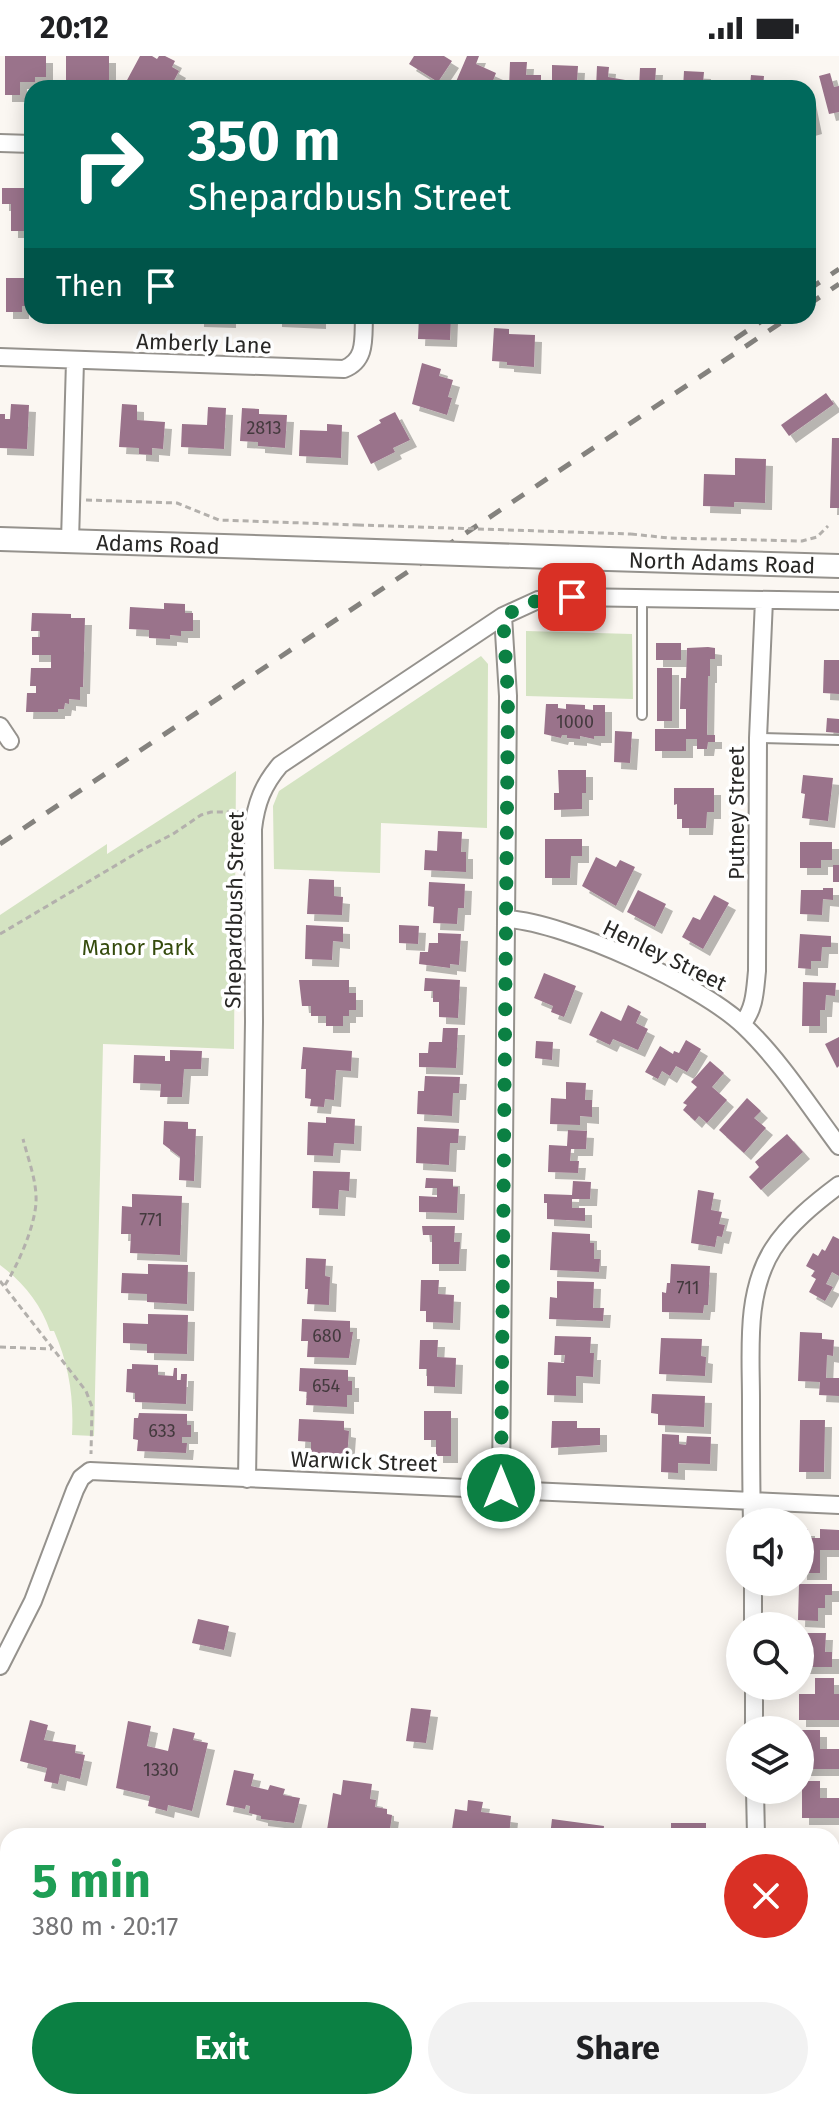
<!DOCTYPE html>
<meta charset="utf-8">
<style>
:root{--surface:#fff;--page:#f2f2f2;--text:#202124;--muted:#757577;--accent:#0b8043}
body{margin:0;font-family:"Fira Sans",sans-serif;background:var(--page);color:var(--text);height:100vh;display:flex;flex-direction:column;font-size:30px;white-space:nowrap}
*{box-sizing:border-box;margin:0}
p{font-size:26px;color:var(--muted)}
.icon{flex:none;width:44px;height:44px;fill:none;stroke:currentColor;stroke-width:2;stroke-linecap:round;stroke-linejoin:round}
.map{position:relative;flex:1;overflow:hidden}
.details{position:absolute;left:0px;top:1772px;width:840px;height:282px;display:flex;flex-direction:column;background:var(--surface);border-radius:24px 24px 0 0;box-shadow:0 4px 20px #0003}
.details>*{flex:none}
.guide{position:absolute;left:24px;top:24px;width:792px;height:244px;border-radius:24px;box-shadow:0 4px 20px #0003;background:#00695c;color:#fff;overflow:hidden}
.fabs{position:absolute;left:726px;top:1452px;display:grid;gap:16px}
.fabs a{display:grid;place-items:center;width:88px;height:88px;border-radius:50%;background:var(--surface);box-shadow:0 4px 20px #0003;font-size:40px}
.pin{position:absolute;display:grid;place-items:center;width:68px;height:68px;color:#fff;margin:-34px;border-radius:16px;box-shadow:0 4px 12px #0006}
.me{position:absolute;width:88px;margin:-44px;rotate:0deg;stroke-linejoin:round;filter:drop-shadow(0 0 6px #0008)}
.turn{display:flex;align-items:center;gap:28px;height:168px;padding:0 32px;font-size:36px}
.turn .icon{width:104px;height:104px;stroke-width:2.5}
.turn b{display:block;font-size:56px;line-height:68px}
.then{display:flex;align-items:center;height:76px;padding:0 32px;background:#0003;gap:16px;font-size:30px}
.round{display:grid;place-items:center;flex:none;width:84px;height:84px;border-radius:42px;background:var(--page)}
.overview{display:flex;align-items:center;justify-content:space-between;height:136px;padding:0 32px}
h1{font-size:48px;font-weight:700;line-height:60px;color:#1e9e55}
.cta{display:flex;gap:16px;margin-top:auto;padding:16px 32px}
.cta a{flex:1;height:92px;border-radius:48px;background:var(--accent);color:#fff;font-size:32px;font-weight:700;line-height:92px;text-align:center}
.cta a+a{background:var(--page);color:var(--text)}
.status{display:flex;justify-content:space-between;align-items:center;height:56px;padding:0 40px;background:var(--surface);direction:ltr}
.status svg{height:22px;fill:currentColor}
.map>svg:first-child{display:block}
.green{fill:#d4e3c2}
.building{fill:#9a738b;filter:url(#shadow)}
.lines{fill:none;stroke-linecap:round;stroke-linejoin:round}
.lane-casing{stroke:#95928d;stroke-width:12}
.street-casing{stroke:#95928d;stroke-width:20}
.secondary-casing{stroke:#95928d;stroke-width:26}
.path{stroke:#b3b0ac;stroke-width:3;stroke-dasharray:6 4;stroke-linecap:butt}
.lane{stroke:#fff;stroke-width:8}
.street{stroke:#fff;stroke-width:16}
.secondary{stroke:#fff;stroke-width:22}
.rail{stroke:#84827e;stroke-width:5;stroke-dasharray:14 14;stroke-linecap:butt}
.secondary-bridge-casing{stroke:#95928d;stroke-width:26;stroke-linecap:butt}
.path-bridge{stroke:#b3b0ac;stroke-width:3;stroke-dasharray:6 4;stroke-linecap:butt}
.secondary-bridge{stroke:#fff;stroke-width:22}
.route{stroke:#0b8043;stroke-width:14;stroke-dasharray:0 25.2}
.labels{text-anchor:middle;stroke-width:7;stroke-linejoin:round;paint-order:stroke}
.number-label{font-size:18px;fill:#443a3e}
.street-label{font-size:22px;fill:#282725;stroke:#fff}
.park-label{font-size:22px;fill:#354b0d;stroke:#fff}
</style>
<div class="status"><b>20:12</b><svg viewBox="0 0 49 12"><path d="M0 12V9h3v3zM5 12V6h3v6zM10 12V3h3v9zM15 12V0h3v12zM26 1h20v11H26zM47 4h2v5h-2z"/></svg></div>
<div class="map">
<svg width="839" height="2053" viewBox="0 0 839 2053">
<defs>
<filter id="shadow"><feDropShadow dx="7" dy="7" stdDeviation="0" flood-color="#0004"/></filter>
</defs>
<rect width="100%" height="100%" fill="#fbf7f2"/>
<!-- green -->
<path class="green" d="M526 575 632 578 633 643 526 640Z
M481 600 488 608 487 772 381 767 380 817 274 813 273 750 279 735Z
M236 715 234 993 103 988 94 1380 72 1379C74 1341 69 1309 54 1275H50C41 1248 23 1226 0 1209V859L107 788V798Z"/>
<!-- building -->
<path class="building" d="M5 0H46V21H35V26H20V39H5Z
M66 0H109V25L83 28V32H66Z
M140 0H152L157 3 159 0H165L175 5 172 11 179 15 170 32H149L143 27 137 32 126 26Z
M414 0H444L452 5 438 26 409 8Z
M467 0H479L476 8 496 17 490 32H464L455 28Z
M510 6H527L526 19H541V32H509Z
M552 9 578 10 577 25H586L585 32H552Z
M597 10 609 11 608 21 631 25 630 32H596Z
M640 12H656L655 27 677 28V32H639Z
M684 15 704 16 703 27 709 28V32H683Z
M830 17 834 31 839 30V56L829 58 819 20Z
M751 19 764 20 763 32H741L742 29H750Z
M808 37 815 71 808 73Z
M2 132H32V175H11V148H2Z
M6 222H32V250H22V256H6Z
M197 260H229V265L197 264Z
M275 260H319V266L275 264Z
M419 260H451L450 284 418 283Z
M494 272 509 273V278L535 279 534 311 507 309V306L492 305Z
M422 307 441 313 439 320 453 324 448 341 452 342 447 359 412 348Z
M826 337 834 348 789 380 781 369Z
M11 348 29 349 27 393 0 392V358H5V363H10Z
M122 348 137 349V364L165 366 163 393 152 392V399L139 398V392L119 391Z
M208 351 226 352 224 393 181 391 182 368 207 369Z
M242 352 259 353V358L287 359 285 392 258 390V386L240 385Z
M395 356 410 384 393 392 395 396 371 408 357 380 381 367 379 364Z
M327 368 342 369 341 402 299 400 300 374 327 375Z
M832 382H839V452H830Z
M735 402 766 403 765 447 734 446V451L703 450 704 418 735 419Z
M164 547 185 548V557H193V575H181V580L170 579V583L149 582V574L129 573 130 551 164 553Z
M32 557 71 558V562H85L83 631H80V644L69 643V648L65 647 64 653H58V656H26L27 637H36V630H30L31 612H51V599H32V581H40V575H31Z
M656 587H681V604H656Z
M708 591 715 592V603H710V620H708L707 679H715V686H708L707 693H697V683H686V695H655V673H686V653H680L681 622H686L687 592Z
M824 604H839V638L823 637Z
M657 612H672V665H657Z
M546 648H558V652L566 653V648L585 649V653L593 654V649H605V680H594V683L580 680V683L567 682V679H562L561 682 544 678Z
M827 662 839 663V677L826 676Z
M615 675 632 676 630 707 614 706Z
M558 714H586V737H582V753L554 754V737H559Z
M803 719 833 722 828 765 802 762 805 738 801 737Z
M674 732H714V756H707L706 772H682V763H677V748L674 749Z
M438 775 462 776 461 796H466V816L424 814 425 794 437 795Z
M545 783H582V800H571L570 822H545Z
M800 786H832V804H821V812H800Z
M596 801 616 811 620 804 635 811 616 850 582 830Z
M833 809H839V826H833Z
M309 823 334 824V840L343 841 342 859 307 858Z
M429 826 465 828 464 852H458L457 868 433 867 434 851 428 850Z
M823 832H833V844L823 843 822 859 800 858 801 834H823Z
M638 834 666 848 655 871 627 856Z
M714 839 729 847 703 893 682 881 693 861 700 864Z
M306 869 343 871V886L333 885 332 904 305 903Z
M399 869 419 870 418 888 399 887Z
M438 877 461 878 459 909 450 908V912L419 908 420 896H428L429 887H438Z
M800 878 831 880V891H822L821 905H811V913L798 912Z
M544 917 576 930 564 961 551 956 553 950 534 942Z
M425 922 460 924 458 962 439 961V946H433V935H424Z
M299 924H349V937H356V954H349V960H343V970H326V960H311V950H302Z
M803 926 836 927 835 940 826 939 825 954H820V970H802Z
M628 949 641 956 636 967 648 973 638 994 613 983 610 989 589 979 601 955 621 965Z
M443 972H458L456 1012 419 1011V997H428L429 986H442Z
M839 981V1010L837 1012 825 988Z
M686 984 701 993 687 1016 676 1010 670 1020 662 1015 658 1023 645 1016 660 990 673 998 674 995 679 997Z
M536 985 553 986 552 1004 535 1002Z
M303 991 352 995 351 1015 336 1014 334 1044 325 1043 324 1051 310 1050 311 1043 305 1042 306 1013H301Z
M170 994 202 995 201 1013H184L182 1041H160L161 1028 133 1027 134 999 165 1000V1005H170Z
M710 1005 724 1017 712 1031 727 1044 707 1067 699 1060 695 1065 683 1054 687 1049 683 1047 697 1031 691 1026Z
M425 1020 460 1021 459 1037H453L452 1060 417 1058 418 1035H424Z
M566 1026 586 1027 585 1044H592V1061L580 1060V1069L550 1068 551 1042 566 1043Z
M747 1042 761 1055 754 1062 766 1072 744 1097 719 1074Z
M326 1061 355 1063 354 1088 334 1087 333 1100 307 1099 308 1066 326 1067Z
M164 1065 188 1066V1073H196L194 1125 179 1124 180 1101 163 1088Z
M417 1071 459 1073 458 1087H450L449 1109 416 1107Z
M568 1074 587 1075 586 1093H571L570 1105H579L578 1117 548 1116 549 1089 567 1090Z
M787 1078 803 1096 761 1134 749 1121 759 1111 755 1106Z
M313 1115 350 1116 349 1135 339 1134 338 1153 312 1152Z
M426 1122 453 1123V1131H458L457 1157 419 1156V1140L437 1141V1132H425Z
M573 1125 591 1126 590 1143H572V1152H585V1165L547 1163V1147H544V1138L572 1139Z
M698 1134 714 1137 711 1154 722 1156 719 1168 725 1169 722 1181 717 1180 715 1191 691 1187Z
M132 1138 182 1140 180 1199 130 1197 131 1178H121L122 1150 132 1151Z
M422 1170H455L454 1186H460L459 1208H432V1179H423Z
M552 1176 590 1178V1187H594V1203H600L599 1216 550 1214Z
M833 1180 839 1183V1220L832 1216 826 1228 833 1231 825 1245 809 1236 816 1223 811 1220 815 1215 806 1210 813 1197 818 1200 822 1193 825 1195Z
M306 1202 326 1203 325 1220 330 1221 329 1249 307 1248 308 1233H305Z
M148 1208 188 1209 187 1248 147 1246V1238L121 1237 122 1217 148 1218Z
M671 1208 710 1210 708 1249H704L703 1257 662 1256V1236L666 1237 667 1227H670Z
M421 1224H439L438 1238 454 1239 453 1267 426 1266V1255H420Z
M557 1225 594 1226 593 1252H604L603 1265 549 1263 550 1241 557 1242Z
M148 1258 188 1259 187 1298 147 1297V1288L123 1287V1267L148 1268Z
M302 1263 350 1265V1276H353L349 1302 307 1301 308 1285H301Z
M800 1276 822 1277V1283L834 1284 833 1300 827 1299 826 1322H839V1340L819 1339 820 1326 798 1325Z
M555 1280 591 1281 590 1297H594L593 1321 576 1320V1340L547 1339 548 1306 564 1307 565 1299H554Z
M661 1282 702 1283 701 1300 706 1301 705 1320 659 1318Z
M420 1284H438L437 1301 456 1302 455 1331 427 1330V1313H419Z
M132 1308 158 1309V1319L173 1320 174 1312H177V1324H181V1318H187L186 1348 135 1346V1337L126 1336 127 1313H132Z
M300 1312 348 1314V1325H352V1339H347V1351L306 1349 307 1336 299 1335Z
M652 1338 705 1340 704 1371 658 1369V1358L651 1357Z
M424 1355H451V1400H436V1384H424Z
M139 1357 187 1358V1369H191V1381H182V1387H187L186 1397 137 1395 138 1384 133 1383 134 1362H138Z
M299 1363 344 1365V1374L349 1375 347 1402 322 1401 323 1398 311 1397V1386L298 1385Z
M800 1364H825L824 1416H799Z
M552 1365H577V1372H600V1389L551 1392Z
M662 1378 679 1379V1388L686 1389 687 1380 711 1381 710 1408 678 1407V1417L661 1416Z
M800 1473H808V1482H820V1473L839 1474V1494H820V1517H800Z
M799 1528H832V1539H825V1552H818V1565L798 1564Z
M198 1563 229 1570 224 1594 192 1587Z
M800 1577H826L825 1596H832V1611H800Z
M815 1622H834V1638H839V1664H799V1638H815Z
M411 1652 431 1654 426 1687 406 1685Z
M30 1664 48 1669 44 1684 76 1689 75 1697 85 1699 80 1723 60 1718 58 1728 44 1725 47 1712 20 1705Z
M128 1665 151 1670 147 1690 168 1695 173 1672 195 1677 193 1684 208 1687 192 1755 168 1749 167 1755 148 1750 150 1740 116 1732Z
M802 1674H820V1693H839V1713H802Z
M234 1714 254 1718 251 1730 268 1734 270 1729 285 1733 283 1739 300 1742 294 1767 261 1763V1760L249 1757 250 1750 246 1749 245 1753 226 1749Z
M343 1724 372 1728 370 1743 376 1744 375 1751 387 1753V1758L392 1759 389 1780 351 1772 349 1780H326L333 1737 341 1739Z
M802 1725H820V1742H839V1762H802Z
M468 1744 483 1746 481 1756 511 1760 509 1780H451L455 1753 467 1755Z
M552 1763 604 1770 603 1780H550Z
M671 1767H706V1780H671Z
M835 1826H839V1886H835Z
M0 1880 8 1881V1913L0 1912Z
M832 1988H839V2014H832Z
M96 2046H136V2053H96Z"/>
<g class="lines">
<defs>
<path id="lane" d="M642 542V659
M758 682 839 684"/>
<path id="street" d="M0 87 32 88
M0 301 344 313C367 304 363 282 364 260
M70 485 75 305
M0 670 10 685
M507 863C567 867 700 928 744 970 780 1004 809 1050 839 1090
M742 968C755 953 755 934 757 915L758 682 764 544
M247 1423 254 966 253 773C256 747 263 729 280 709L503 560 538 544 572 541 839 545
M501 1432 508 640 503 560
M752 1466C751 1425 751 1384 751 1343 751 1294 745 1237 773 1193 789 1168 815 1147 839 1129
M753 1526V1570
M0 1610 33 1545 75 1434 81 1422 90 1415 839 1449
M754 1630V1674
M755 1734 756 1780
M0 1809 8 1810
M832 1934H839
M212 2046V2053
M487 2046V2053
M751 2053V2046"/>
<g id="secondary">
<path id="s1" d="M0 483 317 493"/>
<path id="s2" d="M608 503 839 510"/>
</g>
</defs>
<!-- lane casing -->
<use href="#lane" class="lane-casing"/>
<!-- street casing -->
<use href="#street" class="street-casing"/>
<!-- secondary casing -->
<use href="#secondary" class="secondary-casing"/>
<!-- path -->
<path class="path" d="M86 444 177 447 219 464 358 469
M631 478 669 482 802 485 817 481 828 470
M0 878 140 795 173 778 201 759 211 756H239
M0 1225 86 1335 92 1351 91 1398
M5 1229C18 1209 35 1170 36 1146 37 1125 28 1103 23 1083
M0 1291 52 1293"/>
<!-- lane -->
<use href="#lane" class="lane"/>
<!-- street -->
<use href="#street" class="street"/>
<!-- secondary -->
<use href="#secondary" class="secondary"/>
<!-- rail -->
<path class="rail" d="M808 234 839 213
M808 249 839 228
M735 283 769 260
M0 788 791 260"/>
<defs>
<path id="secondary-bridge" d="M317 493 608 503"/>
</defs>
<!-- secondary-bridge casing -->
<use href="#secondary-bridge" class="secondary-bridge-casing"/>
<!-- path-bridge -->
<path class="path-bridge" d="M358 469 631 478"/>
<!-- secondary-bridge -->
<use href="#secondary-bridge" class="secondary-bridge"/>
</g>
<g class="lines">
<!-- route -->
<path class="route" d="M501 1432 508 640 503 560 538 544 572 541"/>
</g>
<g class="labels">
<!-- number labels -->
<g class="number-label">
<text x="264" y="378">2813</text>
<text x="575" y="672">1000</text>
<text x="151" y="1170">771</text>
<text x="688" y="1238">711</text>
<text x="327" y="1286">680</text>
<text x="326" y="1336">654</text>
<text x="162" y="1381">633</text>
<text x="161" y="1720">1330</text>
</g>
<!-- street labels -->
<g class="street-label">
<text transform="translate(204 287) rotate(2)" y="8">Amberly Lane</text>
<text dy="8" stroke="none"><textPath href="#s1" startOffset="158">Adams Road</textPath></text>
<text dy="8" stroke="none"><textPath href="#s2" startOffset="114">North Adams Road</textPath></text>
<text transform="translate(736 757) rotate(-90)" y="8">Putney Street</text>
<text transform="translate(234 854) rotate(-89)" y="8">Shepardbush Street</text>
<text transform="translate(665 899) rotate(26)" y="8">Henley Street</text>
<text transform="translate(364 1405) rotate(2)" y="8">Warwick Street</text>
</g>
<!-- park labels -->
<g class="park-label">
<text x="138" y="899">Manor Park</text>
</g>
</g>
</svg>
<div class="fabs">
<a><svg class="icon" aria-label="sound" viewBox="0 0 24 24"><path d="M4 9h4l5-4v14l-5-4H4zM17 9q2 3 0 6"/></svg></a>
<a><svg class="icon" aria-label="search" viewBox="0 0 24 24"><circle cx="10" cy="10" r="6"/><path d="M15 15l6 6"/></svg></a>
<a><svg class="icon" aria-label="layers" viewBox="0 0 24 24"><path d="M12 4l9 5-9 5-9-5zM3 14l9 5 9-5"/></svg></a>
</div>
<div class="pin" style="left:572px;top:541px;background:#d93025"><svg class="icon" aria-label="arrive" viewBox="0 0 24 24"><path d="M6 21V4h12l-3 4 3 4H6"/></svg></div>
<svg class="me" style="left:501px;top:1432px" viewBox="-20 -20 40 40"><circle r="17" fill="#0b8043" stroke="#fff" stroke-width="3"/><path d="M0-11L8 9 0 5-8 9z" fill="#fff"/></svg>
<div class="guide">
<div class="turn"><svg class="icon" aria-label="right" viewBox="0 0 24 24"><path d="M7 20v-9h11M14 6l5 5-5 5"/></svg><div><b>350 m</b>Shepardbush Street</div></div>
<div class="then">Then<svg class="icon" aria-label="arrive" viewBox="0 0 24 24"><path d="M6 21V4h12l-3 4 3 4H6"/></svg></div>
</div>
<section class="details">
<div class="overview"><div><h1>5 min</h1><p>380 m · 20:17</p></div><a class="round" style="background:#d93025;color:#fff"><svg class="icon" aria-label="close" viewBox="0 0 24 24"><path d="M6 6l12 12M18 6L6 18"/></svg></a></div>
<div class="cta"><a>Exit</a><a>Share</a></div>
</section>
</div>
